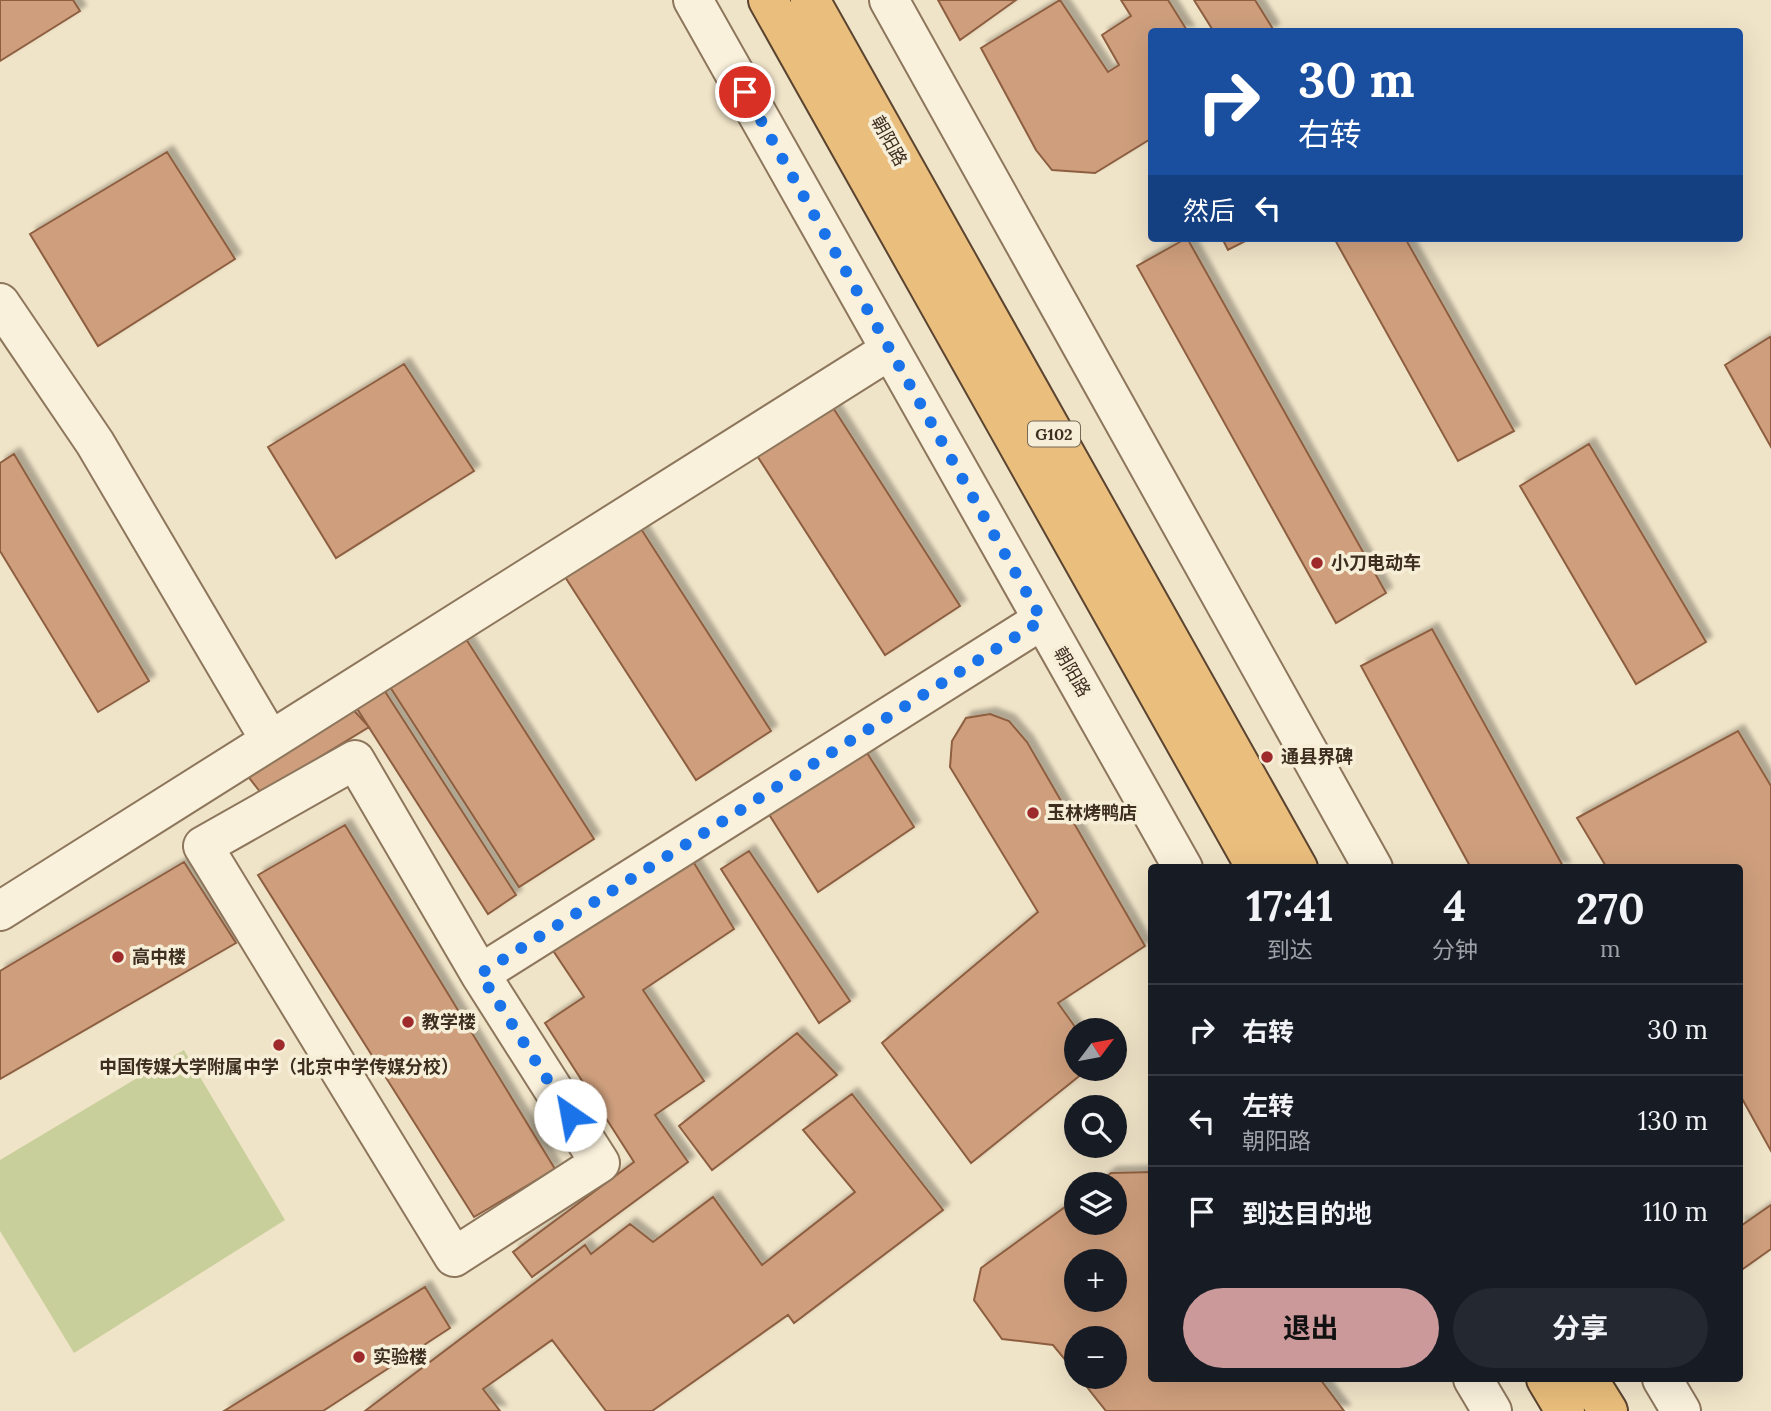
<!DOCTYPE html>
<html lang="zh">
<meta charset="utf-8">
<style>
:root{--surface:#171b24;--page:#242831;--text:#f1f3f6;--muted:#9ea1a6;--line:#363941;--accent:#cc999b}
body{margin:0;font-family:Lora,"Noto Sans SC",serif;background:var(--page);color:var(--text);height:100vh;display:flex;flex-direction:column;font-size:26px;white-space:nowrap}
*{box-sizing:border-box;margin:0}
p{font-size:23px;color:var(--muted)}
.icon{flex:none;width:38px;height:38px;fill:none;stroke:currentColor;stroke-width:2;stroke-linecap:round;stroke-linejoin:round}
.map{position:relative;flex:1;overflow:hidden}
.drawer{position:absolute;left:1148px;top:864px;width:595px;height:518px;display:flex;flex-direction:column;background:var(--surface);border-radius:7px;box-shadow:0 7px 28px #0002}
.drawer>*{flex:none}
.guide{position:absolute;left:1148px;top:28px;width:595px;height:214px;border-radius:7px;box-shadow:0 7px 28px #0002;background:#1a4fa0;color:#fff;overflow:hidden}
.needle{width:46px;rotate:58deg}
.buttons{position:absolute;left:1064px;top:1018px;display:grid;gap:14px}
.buttons a{display:grid;place-items:center;width:63px;height:63px;border-radius:50%;background:var(--surface);box-shadow:0 7px 28px #0002;font-size:35px}
.pin{position:absolute;display:grid;place-items:center;width:60px;height:60px;color:#fff;margin:-30px;border:4px solid #fff;border-radius:50%;box-shadow:0 2px 7px #0007}
.me{position:absolute;width:77px;margin:-38px;rotate:327deg;stroke-linejoin:round;filter:drop-shadow(0 0 5px #0008)}
.turn{display:flex;align-items:center;gap:24px;height:147px;padding:0 35px;font-size:32px}
.turn .icon{width:91px;height:91px;stroke-width:2.5}
.turn b{display:block;font-size:49px;line-height:60px}
.then{display:flex;align-items:center;height:66px;padding:0 35px;background:#0003;gap:14px;font-size:26px}
.eta{display:flex;justify-content:space-evenly;align-items:center;height:119px;text-align:center}
.eta b{font-size:42px;font-weight:700;line-height:49px}
.primary-button{display:flex;gap:14px;margin-top:auto;padding:14px 35px}
.primary-button a{flex:1;height:80px;border-radius:42px;background:var(--accent);color:#111;font-size:28px;font-weight:700;line-height:80px;text-align:center}
.primary-button a+a{background:var(--page);color:var(--text)}
ul{padding:0;list-style:none}
li{display:flex;align-items:center;gap:21px;height:91px;padding:0 35px;border-top:2px solid var(--line)}
li div{flex:1}
li b{display:block;font-size:26px}
li em{font-style:normal}
.map>svg:first-child{display:block}
.green{fill:#c9cf9b}
.building{fill:#cf9f7d;stroke:#8d5f41;stroke-width:2;fill-rule:evenodd;filter:url(#shadow)}
.lines{fill:none;stroke-linecap:round;stroke-linejoin:round}
.minor-casing{stroke:#8d765c;stroke-width:42}
.tertiary-casing{stroke:#8d765c;stroke-width:42}
.trunk-casing{stroke:#5b4430;stroke-width:42}
.minor{stroke:#faf1dc;stroke-width:38}
.tertiary{stroke:#faf1dc;stroke-width:38}
.trunk{stroke:#eabe7c;stroke-width:38}
.route{stroke:#1a73e8;stroke-width:12;stroke-dasharray:0 21.6}
.poi-dot{fill:#9e2a2b;stroke:#f7eed8;stroke-width:2.5}
.labels{text-anchor:middle;stroke-width:7;stroke-linejoin:round;paint-order:stroke}
.shield{fill:#f7eed8;stroke:#756857;stroke-width:2}
.shield-label{font-size:16px;font-weight:bold;fill:#3d2e20}
.street-label{font-size:18px;fill:#3d2e20;stroke:#f7eed8}
.poi-label{font-size:18px;font-weight:bold;fill:#3d2e20;stroke:#f7eed8;text-anchor:start}
</style>
<div class="map">
<svg width="1771" height="1411" viewBox="0 0 1771 1411">
<defs>
<filter id="shadow"><feDropShadow dx="6" dy="-6" stdDeviation="2" flood-color="#0004"/></filter>
</defs>
<rect width="100%" height="100%" fill="#f0e4c8"/>
<!-- green -->
<path class="green" d="M184 1050 285 1220 74 1353 0 1231V1160Z"/>
<!-- building -->
<path class="building" d="M0 0H73L80 11 0 61Z
M938 0H1016L960 40Z
M1060 0 1108 72 1119 65 1102 35 1131 16 1121 0H1168L1188 32H1152V138L1095 173 1052 170 1036 150 981 48Z
M1194 0H1255L1273 29 1270 32H1214Z
M167 152 235 259 98 346 30 234Z
M1187 238 1386 593 1336 623 1137 266Z
M1222 238H1251L1228 250Z
M1334 238H1405L1514 431 1458 461Z
M1770 337 1771 339V447L1725 365Z
M404 364 474 471 336 558 268 447Z
M823 392 960 606 885 655 747 440Z
M1589 444 1706 642 1636 684 1520 486Z
M14 454 149 681 98 712 0 551V463Z
M634 518 771 731 696 780 558 566Z
M457 625 594 839 519 887 381 673Z
M1432 629 1564 868H1471L1361 666Z
M377 679 516 895 488 914 349 696Z
M347 703 369 727 261 793 243 770Z
M990 714 1009 721 1027 742 1145 946 1058 1003 1078 1031H1076V1069H1088L971 1163 882 1043 1038 912 950 767 952 741 966 718Z
M1738 731 1771 786V1151L1740 1095V868H1607L1577 818Z
M862 745 914 827 818 892 765 808Z
M345 825 555 1169 474 1217 258 875Z
M749 851 850 1001 819 1023 721 869Z
M691 858 734 929 643 990 704 1081 655 1115 688 1162 532 1277 513 1252 634 1162 545 1023 584 997 548 943Z
M184 862 236 943 0 1079V971Z
M797 1033 837 1075 712 1170 679 1126Z
M852 1094 943 1210 794 1323 788 1315 652 1411H606L552 1340 483 1389 500 1411H365L585 1245 591 1254 630 1224 653 1242 713 1197 762 1265 855 1192 803 1130Z
M1152 1172V1379H1320L1344 1411H1106L1079 1377H1115V1339H1076V1373L1053 1345 1002 1339 974 1300 981 1268 1076 1199V1223H1115V1185H1096L1111 1173ZM1076 1262H1115V1300H1076Z
M1771 1205V1249L1740 1271V1221L1742 1225Z
M425 1287 450 1328 323 1411H224Z"/>
<g class="lines">
<defs>
<path id="minor" d="M0 303 95 443 270 740
M0 911 890 350
M480 974 600 1163 454 1257 203 846 355 760 480 974 1042 620"/>
<path id="tertiary" d="M693 0 1183 868
M889 0 1373 868
M1473 1379 1492 1411
M1662 1379 1681 1411"/>
<path id="trunk" d="M768 0 1256 868
M810 0 1298 868
M1546 1379 1565 1411
M1588 1379 1608 1411"/>
</defs>
<!-- minor casing -->
<use href="#minor" class="minor-casing"/>
<!-- tertiary casing -->
<use href="#tertiary" class="tertiary-casing"/>
<!-- trunk casing -->
<use href="#trunk" class="trunk-casing"/>
<!-- minor -->
<use href="#minor" class="minor"/>
<!-- tertiary -->
<use href="#tertiary" class="tertiary"/>
<!-- trunk -->
<use href="#trunk" class="trunk"/>
</g>
<g class="lines">
<!-- route -->
<path class="route" d="M570 1115 480 974 1042 620 745 92"/>
</g>
<!-- markers -->
<g class="poi-dot">
<circle cx="1317" cy="563" r="7"/>
<circle cx="1267" cy="757" r="7"/>
<circle cx="1033" cy="813" r="7"/>
<circle cx="118" cy="957" r="7"/>
<circle cx="408" cy="1022" r="7"/>
<circle cx="279" cy="1045" r="7"/>
<circle cx="359" cy="1357" r="7"/>
</g>
<g class="labels">
<!-- shield labels -->
<rect class="shield" x="1028" y="421.5" width="52" height="25" rx="5"/>
<g class="shield-label">
<text x="1054" y="440">G102</text>
</g>
<!-- street labels -->
<g class="street-label">
<text transform="translate(889 141) rotate(61)" y="6">朝阳路</text>
<text transform="translate(1072 672) rotate(60)" y="6">朝阳路</text>
</g>
<!-- poi labels -->
<g class="poi-label">
<text x="1331" y="569">小刀电动车</text>
<text x="1281" y="763">通县界碑</text>
<text x="1047" y="819">玉林烤鸭店</text>
<text x="132" y="963">高中楼</text>
<text x="422" y="1028">教学楼</text>
<text x="279" y="1073" text-anchor="middle">中国传媒大学附属中学（北京中学传媒分校）</text>
<text x="373" y="1363">实验楼</text>
</g>
</g>
</svg>
<div class="buttons">
<a><svg class="needle" viewBox="-14 -14 28 28"><path d="M0-13l5 13h-10z" fill="#e53935"/><path d="M0 13l5-13h-10z" fill="#9ea1a6"/></svg></a>
<a><svg class="icon" aria-label="search" viewBox="0 0 24 24"><circle cx="10" cy="10" r="6"/><path d="M15 15l6 6"/></svg></a>
<a><svg class="icon" aria-label="layers" viewBox="0 0 24 24"><path d="M12 4l9 5-9 5-9-5zM3 14l9 5 9-5"/></svg></a>
<a>+</a>
<a>−</a>
</div>
<div class="pin" style="left:745px;top:92px;background:#d93025"><svg class="icon" aria-label="arrive" viewBox="0 0 24 24"><path d="M6 21V4h12l-3 4 3 4H6"/></svg></div>
<svg class="me" style="left:570px;top:1115px" viewBox="-20 -20 40 40"><circle r="19" fill="#fff"/><path d="M0-13L10 11 0 6-10 11z" fill="#1a73e8"/></svg>
<div class="guide">
<div class="turn"><svg class="icon" aria-label="right" viewBox="0 0 24 24"><path d="M7 20v-9h11M14 6l5 5-5 5"/></svg><div><b>30 m</b>右转</div></div>
<div class="then">然后<svg class="icon" aria-label="left" viewBox="0 0 24 24"><path d="M17 20v-9H6M10 6l-5 5 5 5"/></svg></div>
</div>
<section class="drawer">
<div class="eta">
<div><b>17:41</b><p>到达</p></div>
<div><b>4</b><p>分钟</p></div>
<div><b>270</b><p>m</p></div>
</div>
<ul>
<li><svg class="icon" aria-label="right" viewBox="0 0 24 24"><path d="M7 20v-9h11M14 6l5 5-5 5"/></svg><div><b>右转</b></div><em>30 m</em></li>
<li><svg class="icon" aria-label="left" viewBox="0 0 24 24"><path d="M17 20v-9H6M10 6l-5 5 5 5"/></svg><div><b>左转</b><p>朝阳路</p></div><em>130 m</em></li>
<li><svg class="icon" aria-label="arrive" viewBox="0 0 24 24"><path d="M6 21V4h12l-3 4 3 4H6"/></svg><div><b>到达目的地</b></div><em>110 m</em></li>
</ul>
<div class="primary-button"><a>退出</a><a>分享</a></div>
</section>
</div>
